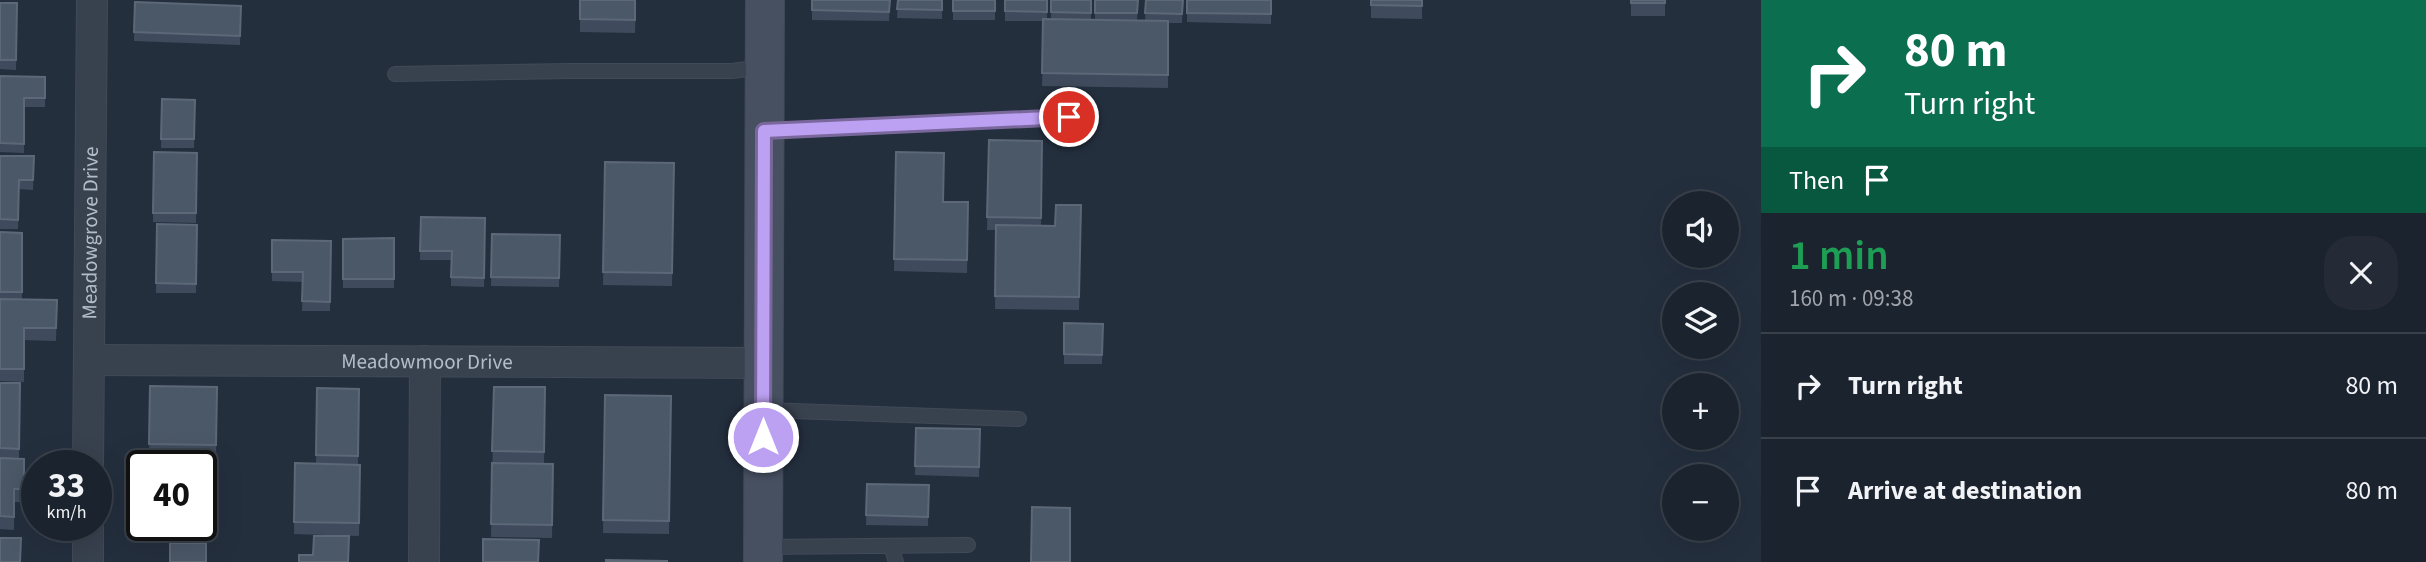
<!DOCTYPE html>
<meta charset="utf-8">
<style>
:root{--surface:#1b232e;--page:#242b36;--text:#f1f3f6;--muted:#a0a4aa;--line:#39404a}
body{margin:0;font-family:"Source Sans 3",sans-serif;background:var(--page);color:var(--text);height:100vh;display:flex;flex-direction:column;font-size:26px;white-space:nowrap}
*{box-sizing:border-box;margin:0}
p{font-size:23px;color:var(--muted)}
.icon{flex:none;width:38px;height:38px;fill:none;stroke:currentColor;stroke-width:2;stroke-linecap:round;stroke-linejoin:round}
.map{position:relative;flex:1;overflow:hidden}
.details{display:flex;flex-direction:column;background:var(--surface);width:665px}
.details>*{flex:none}
.guide{background:#0b6e4f;color:#fff;overflow:hidden}
.controls{position:absolute;left:1662px;top:191px;display:grid;gap:14px}
.controls a{display:grid;place-items:center;width:77px;height:77px;border-radius:50%;background:var(--surface);box-shadow:0 7px 28px #0002,0 0 0 2px var(--line);font-size:35px}
.speed{position:absolute;left:21px;top:450px;display:flex;gap:14px;font-size:35px;font-weight:700;text-align:center}
.speed>*{display:grid;place-content:center;width:91px;height:91px;border-radius:50%;background:var(--surface);box-shadow:0 7px 28px #0002,0 0 0 2px var(--line);line-height:1}
.speed small{font-size:18px;font-weight:400}
.speed .limit{border:4px solid #111;border-radius:10px;background:#fff;color:#111}
.pin{position:absolute;display:grid;place-items:center;width:60px;height:60px;color:#fff;margin:-30px;border:4px solid #fff;border-radius:50%;box-shadow:0 2px 7px #0007}
.me{position:absolute;width:77px;margin:-38px;rotate:0deg;stroke-linejoin:round;filter:drop-shadow(0 0 5px #0008)}
.turn{display:flex;align-items:center;gap:24px;height:147px;padding:0 28px;font-size:32px}
.turn .icon{width:91px;height:91px;stroke-width:2.5}
.turn b{display:block;font-size:49px;line-height:60px}
.then{display:flex;align-items:center;height:66px;padding:0 28px;background:#0003;gap:14px;font-size:26px}
.round{display:grid;place-items:center;flex:none;width:74px;height:74px;border-radius:28px;background:var(--page)}
.summary{display:flex;align-items:center;justify-content:space-between;height:119px;padding:0 28px}
h1{font-size:42px;font-weight:600;line-height:52px;color:#1e9e55}
ul{padding:0;list-style:none}
li{display:flex;align-items:center;gap:21px;height:105px;padding:0 28px;border-top:2px solid var(--line)}
li div{flex:1}
li b{display:block;font-size:26px}
li em{font-style:normal}
main{display:flex;flex:1;min-height:0}
.map>svg:first-child{display:block}
.lines{fill:none;stroke-linecap:round;stroke-linejoin:round}
.lane-casing{stroke:#414a57;stroke-width:16}
.street-casing{stroke:#414a57;stroke-width:32}
.secondary-casing{stroke:#414a57;stroke-width:40}
.lane{stroke:#38414e;stroke-width:14}
.street{stroke:#38414e;stroke-width:30}
.secondary{stroke:#465061;stroke-width:38}
.wall{fill:#3f4b5c}
.building{fill:#4b5868;stroke:#5c6777;stroke-width:2}
.route-casing{stroke:#7a689d;stroke-width:18}
.route{stroke:#bca0f2;stroke-width:12}
.labels{text-anchor:middle;stroke-width:7;stroke-linejoin:round;paint-order:stroke}
.street-label{font-size:21px;fill:#b4bcc9;stroke:#1d2633}
</style>
<main>
<div class="map">
<svg width="1761" height="562" viewBox="0 0 1761 562">
<rect width="100%" height="100%" fill="#242f3e"/>
<g class="lines">
<defs>
<path id="lane" d="M395 74 569 71H732L763 67
M766 131 1069 117
M765 410 1019 419
M891 546 896 562
M764 547 968 545"/>
<g id="street">
<path id="s1" d="M89 360 764 363"/>
<path id="s2" d="M88 466 92 0"/>
<path d="M88 562V525"/>
<path d="M424 562 425 361"/>
</g>
<path id="secondary" d="M763 562 765 0"/>
</defs>
<!-- lane casing -->
<use href="#lane" class="lane-casing"/>
<!-- street casing -->
<use href="#street" class="street-casing"/>
<!-- secondary casing -->
<use href="#secondary" class="secondary-casing"/>
<!-- lane -->
<use href="#lane" class="lane"/>
<!-- street -->
<use href="#street" class="street"/>
<!-- secondary -->
<use href="#secondary" class="secondary"/>
</g>
<!-- wall -->
<path class="wall" d="M580 0H636L635 33 580 32Z
M812 0H890L889 21 812 20Z
M898 0H942V19L897 18Z
M953 0H995V20H953Z
M1005 0H1047V19H1051V0H1091V20H1095V0H1138L1137 20H1145L1146 0H1183L1182 23H1168V88L1042 86 1043 21H1005Z
M1187 0H1271V24L1187 22Z
M1371 0H1422V19L1371 18Z
M1631 0H1665V16H1631Z
M135 2 241 6 240 45 134 41Z
M0 3H17L16 70 0 69Z
M0 76 45 77V107H24V153L0 152Z
M162 99 195 100 194 148H161Z
M989 140 1042 141 1041 226H1055L1081 205 1079 310 995 309 996 230H987Z
M154 152 197 153 196 223 153 222Z
M896 152 943 202H968L967 273 894 271Z
M0 156H34L33 190 19 189 18 229H0Z
M605 162 674 163 672 286 603 285Z
M421 217 485 218 484 287 451 286V260H420Z
M157 224 197 225 196 293H156Z
M0 232 22 233V300H57L56 341 24 340V382L0 381Z
M492 234 560 235 559 287 491 286Z
M394 238V288H343V239Z
M272 240 331 241 330 311H302L303 282 272 281Z
M1064 323 1103 324 1102 364H1064Z
M0 383H20L19 458H0Z
M150 386 217 387 216 458 149 457Z
M494 387H545L544 464H553L552 538 491 537Z
M317 388 359 389 358 465H360L359 536 294 534 295 463 316 464Z
M605 395 671 396 669 534 603 533Z
M916 428 980 429 979 477 915 475Z
M0 458 24 459V502H14V530L0 529Z
M201 469H213V513H201Z
M867 484 929 485 928 526 866 525Z
M152 525H191V531L152 530Z"/>
<!-- building -->
<path class="building" d="M580 0H635V20L580 19Z
M812 0H890L889 12 812 10Z
M898 0H942V10L897 9Z
M953 0H995V11H953Z
M1005 0H1047V12L1005 11Z
M1051 0H1091V13L1051 12Z
M1095 0H1138L1137 13H1095Z
M1146 0H1183L1182 14 1145 13Z
M1187 0H1271V14L1187 13Z
M1371 0H1422V6L1371 5Z
M1631 0H1665V3H1631Z
M135 2 241 6 240 36 134 32Z
M0 3H17L16 60H0Z
M1043 19 1168 21V75L1042 73Z
M0 76 45 77V98H24V144L0 143Z
M162 99 195 100 194 139H161Z
M989 140 1042 141 1041 218 987 217Z
M154 152 197 153 196 213H153Z
M896 152 944 153 943 202H968L967 260 894 259Z
M0 156H34L33 180H19L18 220 0 219Z
M605 162 674 163 672 273 603 272Z
M1056 205H1081L1079 297 995 296 996 225 1055 226Z
M421 217 485 218 484 278 451 277 452 251H420Z
M157 224 197 225 196 284 156 283Z
M0 232 22 233V292H0Z
M492 234 560 235 559 278 491 277Z
M394 238V279H343V239Z
M272 240 331 241 330 302 302 301 303 272H272Z
M0 299 57 300 56 328H24V369H0Z
M1064 323 1103 324 1102 355 1064 354Z
M0 383H20L19 449 0 448Z
M150 386 217 387 216 445 149 444Z
M494 387H545L544 452 492 451Z
M317 388 359 389 358 456 316 455Z
M605 395 671 396 669 521 603 520Z
M916 428 980 429 979 467 915 466Z
M0 458 24 459V489H14V517L0 516Z
M295 463 360 465 359 523 294 522Z
M492 463 553 464 552 525 491 524Z
M201 469H213V504H201Z
M867 484 929 485 928 517 866 515Z
M1032 507 1070 508V562H1031Z
M314 536H349L348 562H299V555H313Z
M0 538H21L20 562H0Z
M483 539 539 540 538 562H483Z
M170 543H206V562H170Z
M606 560 667 561V562H606Z"/>
<g class="lines">
<defs>
<path id="route" d="M763 437 764 131 1069 117"/>
</defs>
<!-- route casing -->
<use href="#route" class="route-casing"/>
<!-- route -->
<use href="#route" class="route"/>
</g>
<g class="labels">
<!-- street labels -->
<g class="street-label">
<text dy="7" stroke="none"><textPath href="#s2" startOffset="233">Meadowgrove Drive</textPath></text>
<text dy="7" stroke="none"><textPath href="#s1" startOffset="338">Meadowmoor Drive</textPath></text>
</g>
</g>
</svg>
<div class="controls">
<a><svg class="icon" aria-label="sound" viewBox="0 0 24 24"><path d="M4 9h4l5-4v14l-5-4H4zM17 9q2 3 0 6"/></svg></a>
<a><svg class="icon" aria-label="layers" viewBox="0 0 24 24"><path d="M12 4l9 5-9 5-9-5zM3 14l9 5 9-5"/></svg></a>
<a>+</a>
<a>−</a>
</div>
<div class="speed"><div>33<small>km/h</small></div><div class="limit">40</div></div>
<div class="pin" style="left:1069px;top:117px;background:#d93025"><svg class="icon" aria-label="arrive" viewBox="0 0 24 24"><path d="M6 21V4h12l-3 4 3 4H6"/></svg></div>
<svg class="me" style="left:763px;top:437px" viewBox="-20 -20 40 40"><circle r="17" fill="#bca0f2" stroke="#fff" stroke-width="3"/><path d="M0-11L8 9 0 5-8 9z" fill="#fff"/></svg>
</div>
<section class="details">
<div class="guide">
<div class="turn"><svg class="icon" aria-label="right" viewBox="0 0 24 24"><path d="M7 20v-9h11M14 6l5 5-5 5"/></svg><div><b>80 m</b>Turn right</div></div>
<div class="then">Then<svg class="icon" aria-label="arrive" viewBox="0 0 24 24"><path d="M6 21V4h12l-3 4 3 4H6"/></svg></div>
</div>
<div class="summary"><div><h1>1 min</h1><p>160 m · 09:38</p></div><a class="round"><svg class="icon" aria-label="close" viewBox="0 0 24 24"><path d="M6 6l12 12M18 6L6 18"/></svg></a></div>
<ul>
<li><svg class="icon" aria-label="right" viewBox="0 0 24 24"><path d="M7 20v-9h11M14 6l5 5-5 5"/></svg><div><b>Turn right</b></div><em>80 m</em></li>
<li><svg class="icon" aria-label="arrive" viewBox="0 0 24 24"><path d="M6 21V4h12l-3 4 3 4H6"/></svg><div><b>Arrive at destination</b></div><em>80 m</em></li>
</ul>
</section>
</main>
